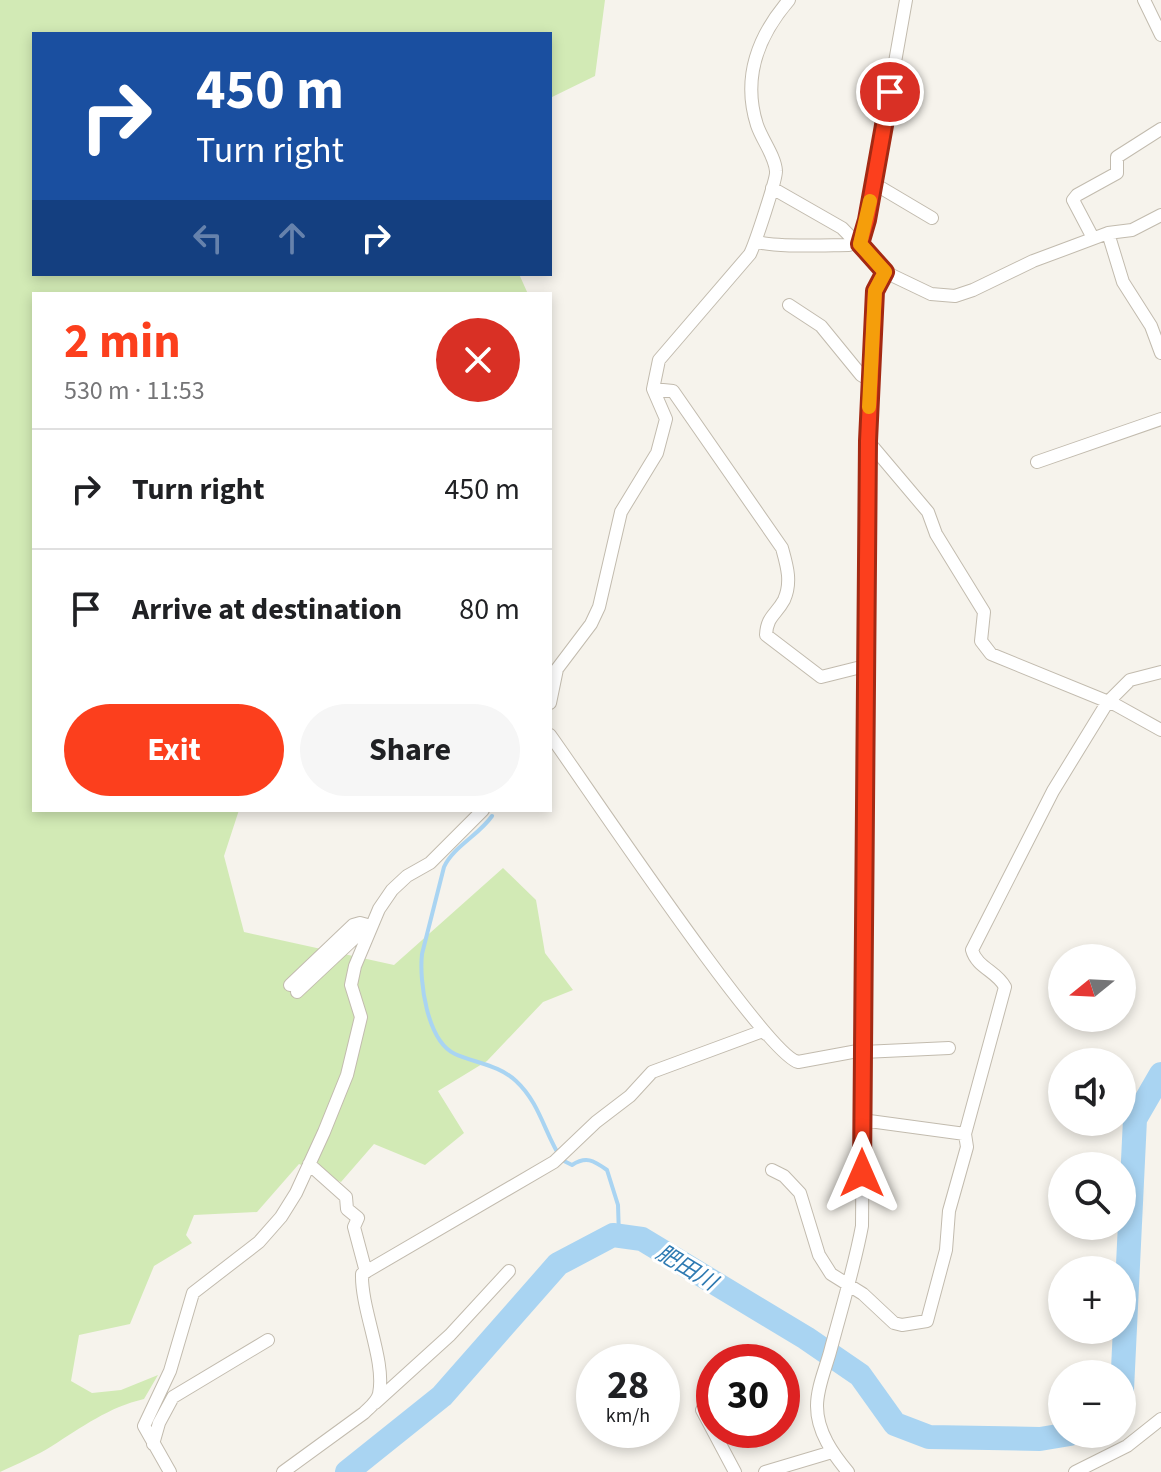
<!DOCTYPE html>
<meta charset="utf-8">
<style>
:root{--surface:#fff;--page:#f6f6f6;--text:#202124;--muted:#757577;--line:#e0e0e0;--accent:#fc3f1d}
body{margin:0;font-family:"Source Sans 3","Noto Sans JP",sans-serif;background:var(--page);color:var(--text);height:100vh;display:flex;flex-direction:column;font-size:30px;white-space:nowrap}
*{box-sizing:border-box;margin:0}
p{font-size:26px;color:var(--muted)}
.icon{flex:none;width:44px;height:44px;fill:none;stroke:currentColor;stroke-width:2;stroke-linecap:round;stroke-linejoin:round}
.map{position:relative;flex:1;overflow:hidden}
.side{position:absolute;left:32px;top:292px;width:520px;height:520px;display:flex;flex-direction:column;background:var(--surface);border-radius:0px;box-shadow:0 4px 12px #0003}
.side>*{flex:none}
.hud{position:absolute;left:32px;top:32px;width:520px;height:244px;border-radius:0px;box-shadow:0 4px 12px #0003;background:#1a4fa0;color:#fff;overflow:hidden}
.needle{width:52px;rotate:252deg}
.tools{position:absolute;left:1048px;top:944px;display:grid;gap:16px}
.tools a{display:grid;place-items:center;width:88px;height:88px;border-radius:50%;background:var(--surface);box-shadow:0 4px 12px #0003;font-size:40px}
.speed{position:absolute;left:576px;top:1344px;display:flex;gap:16px;font-size:40px;font-weight:700;text-align:center}
.speed>*{display:grid;place-content:center;width:104px;height:104px;border-radius:50%;background:var(--surface);box-shadow:0 4px 12px #0003;line-height:1}
.speed small{font-size:20px;font-weight:400}
.speed .limit{border:12px solid #d22;background:#fff;color:#111}
.pin{position:absolute;display:grid;place-items:center;width:68px;height:68px;color:#fff;margin:-34px;border:4px solid #fff;border-radius:50%;box-shadow:0 2px 8px #0007}
.me{position:absolute;width:88px;margin:-44px;rotate:0deg;stroke-linejoin:round;filter:drop-shadow(0 0 6px #0008)}
.turn{display:flex;align-items:center;gap:28px;height:168px;padding:0 32px;font-size:36px}
.turn .icon{width:104px;height:104px;stroke-width:2.5}
.turn b{display:block;font-size:56px;line-height:68px}
.lanes{display:flex;align-items:center;height:76px;padding:0 32px;background:#0003;justify-content:center;gap:40px;direction:ltr}
.lanes .off{opacity:.35}
.round{display:grid;place-items:center;flex:none;width:84px;height:84px;border-radius:42px;background:var(--page)}
.headline{display:flex;align-items:center;justify-content:space-between;height:136px;padding:0 32px}
h1{font-size:48px;font-weight:700;line-height:60px;color:var(--accent)}
.primary-button{display:flex;gap:16px;margin-top:auto;padding:16px 32px}
.primary-button a{flex:1;height:92px;border-radius:48px;background:var(--accent);color:#fff;font-size:32px;font-weight:700;line-height:92px;text-align:center}
.primary-button a+a{background:var(--page);color:var(--text)}
ul{padding:0;list-style:none}
li{display:flex;align-items:center;gap:24px;height:120px;padding:0 32px;border-top:2px solid var(--line)}
li div{flex:1}
li b{display:block;font-size:30px}
li em{font-style:normal}
.map>svg:first-child{display:block}
.green{fill:#d2eab5}
.lines{fill:none;stroke-linecap:round;stroke-linejoin:round}
.stream{stroke:#a9d4f2;stroke-width:4}
.river{stroke:#a9d4f2;stroke-width:24}
.minor-casing{stroke:#c2bbae;stroke-width:14}
.minor{stroke:#fff;stroke-width:12}
.route-casing{stroke:#a42913;stroke-width:20}
.route{stroke:#fc3f1d;stroke-width:14}
.slow{stroke:#f59e0b;stroke-width:14}
.labels{text-anchor:middle;stroke-width:6;stroke-linejoin:round;paint-order:stroke}
.water-label{font-size:22px;font-style:italic;fill:#2e7ab2;stroke:#fff}
</style>
<div class="map">
<svg width="1161" height="1472" viewBox="0 0 1161 1472">
<rect width="100%" height="100%" fill="#f6f3ec"/>
<!-- green -->
<path class="green" d="M0 0H605L595 76 550 98V34H34V274H519L528 294H34V810H239L224 856 244 932 394 965 503 868 536 900 545 953 573 990 543 1002 487 1061 438 1091 464 1133 425 1165 374 1144 341 1182 299 1164 257 1212 194 1215 186 1235 192 1243 154 1266 130 1324 79 1335 71 1381 92 1393 121 1390 158 1375 144 1399C109 1407 82 1427 52 1446 36 1456 17 1464 0 1472Z"/>
<g class="lines">
<!-- stream -->
<path class="stream" d="M492 816C479 835 453 847 444 867L422 954C419 981 427 1041 455 1054 475 1063 499 1065 516 1081 540 1103 545 1135 562 1160L572 1165C586 1156 593 1160 607 1170L618 1205 619 1236"/>
<!-- river -->
<path class="river" d="M1122 1390 1135 1119 1161 1074
M347 1472 442 1396 558 1264 613 1235 642 1239 806 1338 860 1375 895 1424 929 1437 1040 1439 1070 1434"/>
<defs>
<path id="minor" d="M1144 0 1161 35
M873 183 932 218
M772 188 842 228 885 272 931 294 955 296 973 290 1033 261 1108 233 1132 230 1161 215
M1108 233 1123 282 1151 326 1161 353
M1093 238 1073 200 1077 195 1117 173V157L1161 129
M756 241C770 248 829 245 849 245L856 241
M860 244 867 220 906 0
M789 305 821 326 861 375 871 381
M653 389 673 391 782 548C787 566 792 582 784 600 776 615 767 616 766 635L821 677 865 666
M868 441 928 512 936 534 984 612 981 641 991 654 1116 705 1161 730
M1037 462 1161 419
M550 703 557 669 591 624 599 607 621 512 657 453 666 419 653 389 659 360 750 254C755 244 777 178 776 171 775 156 762 140 757 125 742 78 758 36 789 0
M550 735C584 782 765 1054 798 1062L863 1050
M290 985 353 925 360 923 371 926
M297 992 361 932H368
M863 1052 949 1048
M862 1120 965 1134 1005 987C997 971 977 968 972 950L1053 791 1107 703 1130 680 1161 672
M309 1164 346 1197 347 1209 358 1218 354 1227 366 1272
M772 1170 784 1176 800 1193 819 1255 831 1274 863 1294 894 1323 902 1325 927 1321 946 1250 949 1211 967 1147 965 1134
M375 1403 450 1335 509 1271
M702 1410 735 1472
M153 1444 159 1423 173 1397 268 1340
M170 1472 144 1426 170 1371 193 1293 259 1242 281 1217 296 1193 324 1132 347 1075 361 1017 351 985 355 966 379 909 392 890 407 876 430 863 483 810
M283 1472 364 1413C370 1407 377 1402 379 1394 386 1361 361 1310 362 1274L554 1162 596 1122 630 1096 652 1072 763 1031 766 1034
M765 1472 832 1452
M848 1472C833 1454 817 1432 817 1406 817 1388 825 1370 830 1352 841 1310 854 1269 862 1226L868 441 875 291 885 272
M1075 1472 1127 1446 1161 1419"/>
</defs>
<!-- minor casing -->
<use href="#minor" class="minor-casing"/>
<!-- minor -->
<use href="#minor" class="minor"/>
</g>
<g class="lines">
<defs>
<path id="route" d="M862 1173 868 441 875 291 885 272 860 244 867 220 890 92"/>
</defs>
<!-- route casing -->
<use href="#route" class="route-casing"/>
<!-- route -->
<use href="#route" class="route"/>
<!-- slow -->
<path class="slow" d="M869 407 875 291 885 272 860 244 870 201"/>
</g>
<g class="labels">
<!-- water labels -->
<g class="water-label">
<text transform="translate(687 1267) rotate(31)" y="8">肥田川</text>
</g>
</g>
</svg>
<div class="tools">
<a><svg class="needle" viewBox="-14 -14 28 28"><path d="M0-13l5 13h-10z" fill="#e53935"/><path d="M0 13l5-13h-10z" fill="#757577"/></svg></a>
<a><svg class="icon" aria-label="sound" viewBox="0 0 24 24"><path d="M4 9h4l5-4v14l-5-4H4zM17 9q2 3 0 6"/></svg></a>
<a><svg class="icon" aria-label="search" viewBox="0 0 24 24"><circle cx="10" cy="10" r="6"/><path d="M15 15l6 6"/></svg></a>
<a>+</a>
<a>−</a>
</div>
<div class="speed"><div>28<small>km/h</small></div><div class="limit">30</div></div>
<div class="pin" style="left:890px;top:92px;background:#d93025"><svg class="icon" aria-label="arrive" viewBox="0 0 24 24"><path d="M6 21V4h12l-3 4 3 4H6"/></svg></div>
<svg class="me" style="left:862px;top:1173px" viewBox="-20 -20 40 40"><path d="M0-17L14 15 0 8-14 15z" fill="#fc3f1d" stroke="#fff" stroke-width="4"/></svg>
<div class="hud">
<div class="turn"><svg class="icon" aria-label="right" viewBox="0 0 24 24"><path d="M7 20v-9h11M14 6l5 5-5 5"/></svg><div><b>450 m</b>Turn right</div></div>
<div class="lanes"><svg class="icon off" aria-label="left" viewBox="0 0 24 24"><path d="M17 20v-9H6M10 6l-5 5 5 5"/></svg><svg class="icon off" aria-label="ahead" viewBox="0 0 24 24"><path d="M12 20V5M6 11l6-6 6 6"/></svg><svg class="icon" aria-label="right" viewBox="0 0 24 24"><path d="M7 20v-9h11M14 6l5 5-5 5"/></svg></div>
</div>
<section class="side">
<div class="headline"><div><h1>2 min</h1><p>530 m · 11:53</p></div><a class="round" style="background:#d93025;color:#fff"><svg class="icon" aria-label="close" viewBox="0 0 24 24"><path d="M6 6l12 12M18 6L6 18"/></svg></a></div>
<ul>
<li><svg class="icon" aria-label="right" viewBox="0 0 24 24"><path d="M7 20v-9h11M14 6l5 5-5 5"/></svg><div><b>Turn right</b></div><em>450 m</em></li>
<li><svg class="icon" aria-label="arrive" viewBox="0 0 24 24"><path d="M6 21V4h12l-3 4 3 4H6"/></svg><div><b>Arrive at destination</b></div><em>80 m</em></li>
</ul>
<div class="primary-button"><a>Exit</a><a>Share</a></div>
</section>
</div>
